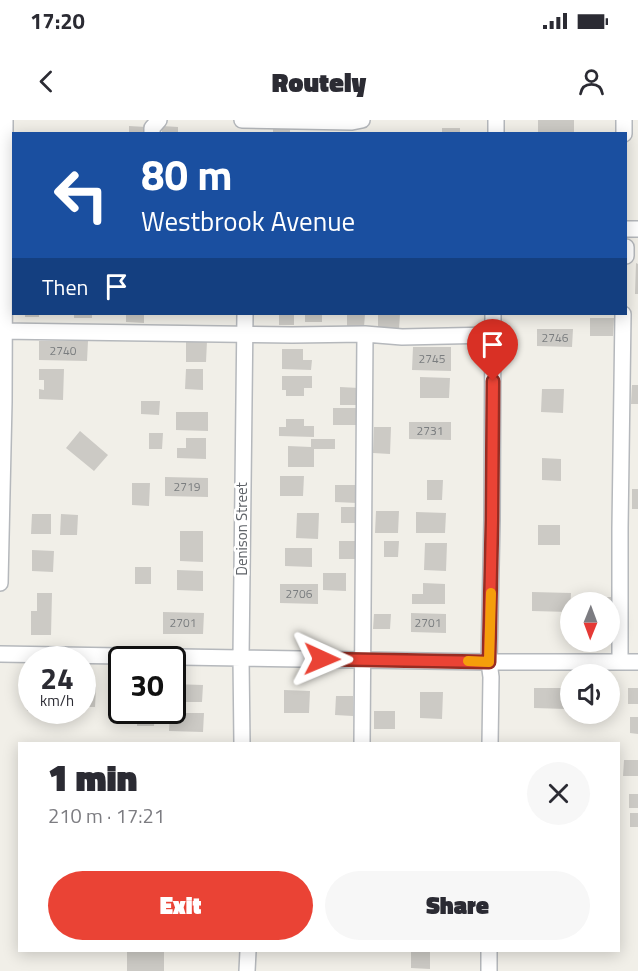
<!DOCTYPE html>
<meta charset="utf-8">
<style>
:root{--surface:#fff;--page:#f7f7f7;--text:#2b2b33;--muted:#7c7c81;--accent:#ea4335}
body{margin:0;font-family:"Titillium Web",sans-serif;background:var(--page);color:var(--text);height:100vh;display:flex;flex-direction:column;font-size:22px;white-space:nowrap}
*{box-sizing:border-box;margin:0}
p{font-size:20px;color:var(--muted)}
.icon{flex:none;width:33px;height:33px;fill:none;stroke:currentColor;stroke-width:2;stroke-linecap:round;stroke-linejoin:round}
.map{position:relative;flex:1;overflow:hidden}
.sheet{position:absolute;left:18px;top:622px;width:602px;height:210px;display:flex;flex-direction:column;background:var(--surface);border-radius:0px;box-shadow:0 3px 15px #0003}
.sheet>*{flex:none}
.banner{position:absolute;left:12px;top:12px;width:615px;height:183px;border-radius:0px;box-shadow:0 3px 15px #0003;background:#1a4fa0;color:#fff;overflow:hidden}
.needle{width:39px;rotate:181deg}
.tools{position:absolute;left:560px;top:472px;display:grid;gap:12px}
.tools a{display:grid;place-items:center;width:60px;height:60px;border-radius:50%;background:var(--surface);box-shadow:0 3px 15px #0003;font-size:30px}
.speed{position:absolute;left:18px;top:526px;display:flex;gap:12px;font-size:30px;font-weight:700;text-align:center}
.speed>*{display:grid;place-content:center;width:78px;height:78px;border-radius:50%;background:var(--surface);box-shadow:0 3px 15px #0003;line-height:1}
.speed small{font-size:15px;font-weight:400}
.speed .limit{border:3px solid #111;border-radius:9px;background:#fff;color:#111}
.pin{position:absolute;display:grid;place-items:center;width:51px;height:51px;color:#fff;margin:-62px -26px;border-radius:50% 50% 50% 0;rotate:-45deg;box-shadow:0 0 6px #0007}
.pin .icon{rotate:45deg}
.me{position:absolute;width:66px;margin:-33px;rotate:91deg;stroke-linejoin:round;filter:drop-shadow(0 0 4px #0008)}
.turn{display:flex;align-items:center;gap:21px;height:126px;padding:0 30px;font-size:27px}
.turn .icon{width:78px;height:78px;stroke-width:2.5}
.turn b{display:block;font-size:42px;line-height:51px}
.then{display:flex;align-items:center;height:57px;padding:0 30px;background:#0003;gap:12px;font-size:22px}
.round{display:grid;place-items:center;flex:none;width:63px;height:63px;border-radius:32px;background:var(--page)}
.overview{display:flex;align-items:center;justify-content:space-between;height:102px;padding:0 30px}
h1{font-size:36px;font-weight:800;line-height:45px}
.action{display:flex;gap:12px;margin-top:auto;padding:12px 30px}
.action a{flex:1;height:69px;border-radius:36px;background:var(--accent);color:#fff;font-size:24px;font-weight:800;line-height:69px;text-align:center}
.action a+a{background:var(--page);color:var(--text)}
.status{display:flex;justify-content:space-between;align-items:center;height:42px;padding:0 30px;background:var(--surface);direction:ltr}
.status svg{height:16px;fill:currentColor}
header{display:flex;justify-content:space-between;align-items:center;height:78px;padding:0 30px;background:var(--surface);font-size:27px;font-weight:800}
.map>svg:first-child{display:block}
.building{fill:#cccac5}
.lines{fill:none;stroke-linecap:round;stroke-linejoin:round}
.minor-casing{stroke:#b5b8bc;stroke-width:18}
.minor{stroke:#fff;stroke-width:15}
.route-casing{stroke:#982c22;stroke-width:15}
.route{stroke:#ea4335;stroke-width:10}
.slow{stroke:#f59e0b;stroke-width:10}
.labels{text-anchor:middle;stroke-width:5;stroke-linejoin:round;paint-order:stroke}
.number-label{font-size:12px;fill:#7a7d7f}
.street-label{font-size:15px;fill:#5f6368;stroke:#fff}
</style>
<div class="status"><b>17:20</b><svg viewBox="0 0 49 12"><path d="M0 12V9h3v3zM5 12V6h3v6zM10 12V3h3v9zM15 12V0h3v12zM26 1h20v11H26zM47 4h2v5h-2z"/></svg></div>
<header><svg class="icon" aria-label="back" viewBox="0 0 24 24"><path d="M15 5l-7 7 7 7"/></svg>Routely<svg class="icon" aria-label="person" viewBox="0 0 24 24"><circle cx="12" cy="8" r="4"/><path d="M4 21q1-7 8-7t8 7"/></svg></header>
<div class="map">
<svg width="638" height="851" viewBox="0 0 638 851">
<rect width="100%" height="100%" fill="#f1efe8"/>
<!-- building -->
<path class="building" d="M538 0H574V14H538Z
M129 6 146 7V14H129Z
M162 6 178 7V14H162Z
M273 7 290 8V14H273Z
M442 8H460V14H442Z
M636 143 638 144V174H635Z
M25 194H39V197H25Z
M74 194H92V198H74Z
M126 194H144V203L126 202Z
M279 194H294V205H279Z
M305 194H322V202H305Z
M347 194H365L364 207H347Z
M378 194H400L399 209 378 208Z
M590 198H614L613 216H590Z
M537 209H573L572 227 537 226Z
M39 221H88L87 241 39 240Z
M186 221H207L206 242H186Z
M413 227H451V251L412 250Z
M282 229H303V240H312L311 250 282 249Z
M39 249H64L63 280 39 279V269L44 270V260H39Z
M186 249H203V270L185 269Z
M282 256H312V268H304V276H286V270H282Z
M420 257 450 258 449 278H420Z
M632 265H638V284H631Z
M340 267 359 268 358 285H340Z
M542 269H564L563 293 541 292Z
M141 281H160L159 295 141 294Z
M333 288H359V305H333Z
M176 292H208V311L176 310Z
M286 299H304V306H314V317L279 316V307H286Z
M409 302H451V320L409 319Z
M374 307H391L390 334 373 333Z
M80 311 108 335 94 351 66 328Z
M149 313H163L162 329H149Z
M186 318H206V339L177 338V328H186Z
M311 319H335V329H314V347H288V326L311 327Z
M542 338 561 339V361L542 360Z
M280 356H304L303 376H280Z
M165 357 208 358V377L165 376Z
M427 360H443L442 380H427Z
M132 363H150L149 386 132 385Z
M335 365H357V383L335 382Z
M632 369H638V389H632Z
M341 387H359V403H341Z
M376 391H399L398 413H375Z
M416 392 446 393 445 413H416Z
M297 393H319L318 419 296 418Z
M32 394H51V414H31Z
M61 394 78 395 77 415H60Z
M538 405H560V425H538Z
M180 411H203V442L180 441Z
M339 421H357L356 439H339Z
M384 421H399L398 437H384Z
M425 423H447L446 451 424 450Z
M285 428H312V447L285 446Z
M32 430 54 431 53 452 32 451Z
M135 447H151V464H135Z
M177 450 203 451V471L177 470Z
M323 453H346V471L323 470Z
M423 463 445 464V484H412V474H423Z
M280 464H318V484L280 483Z
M532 472 571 473 570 492 532 491Z
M37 473H52L51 515H31V491H37Z
M596 477H612V494H609V483H596Z
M163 492 204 493 203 514H163Z
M411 493 446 494V513L411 512Z
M374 494H391L390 509H373Z
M172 564 203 565 202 582H172Z
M28 566H32V591H27Z
M82 567H96L95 587H82Z
M534 568H566V589L534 588Z
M628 568H638V584H628Z
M284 570 310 571 309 593H284Z
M420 572H443L442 599 420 598Z
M336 576H353V596L335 595Z
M137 591H155L154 606H137Z
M374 591H395V609H374Z
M170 593H204L203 612 169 611Z
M630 597H638V614L630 613Z
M624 640H638V656H623Z
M629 674H638V688H629Z
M630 693H638V707H630Z
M127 831H164V851H127Z
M411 831H430V849L411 848Z"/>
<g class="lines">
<defs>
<path id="minor" d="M242 0 352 2 362 0
M152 14V8L159 0
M496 14V0
M624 14V0
M626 109H638
M626 127V136
M0 211 292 215 365 214 402 217 493 215
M0 463 4 282 5 0
M0 534 489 542H638
M620 542V408L623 194
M242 624 241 538 245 194
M362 624C362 487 365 351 365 214
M490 624 491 557 489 542 492 400 493 194
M247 851 248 831
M489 851V831"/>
</defs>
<!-- minor casing -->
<use href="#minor" class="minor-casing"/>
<!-- minor -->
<use href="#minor" class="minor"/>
</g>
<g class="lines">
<defs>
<path id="route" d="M322 539 489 542 492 400 493 261"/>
</defs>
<!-- route casing -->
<use href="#route" class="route-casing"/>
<!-- route -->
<use href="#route" class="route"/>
<!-- slow -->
<path class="slow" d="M468 541 489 542 491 473"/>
</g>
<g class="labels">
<!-- number labels -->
<g class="number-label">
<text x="555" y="222">2746</text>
<text x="63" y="235">2740</text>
<text x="432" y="243">2745</text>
<text x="430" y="315">2731</text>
<text x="187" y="371">2719</text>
<text x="299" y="478">2706</text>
<text x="183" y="507">2701</text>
<text x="428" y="507">2701</text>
</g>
<!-- street labels -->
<g class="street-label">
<text transform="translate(242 409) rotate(-90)" y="5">Denison Street</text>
</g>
</g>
</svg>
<div class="tools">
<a><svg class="needle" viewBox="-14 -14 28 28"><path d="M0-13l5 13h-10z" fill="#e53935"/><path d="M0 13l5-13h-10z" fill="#7c7c81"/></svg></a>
<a><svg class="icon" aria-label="sound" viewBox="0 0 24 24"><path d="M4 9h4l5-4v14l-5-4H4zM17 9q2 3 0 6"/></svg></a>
</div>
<div class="speed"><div>24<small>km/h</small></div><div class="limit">30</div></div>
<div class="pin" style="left:493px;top:261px;background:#d93025"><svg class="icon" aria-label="arrive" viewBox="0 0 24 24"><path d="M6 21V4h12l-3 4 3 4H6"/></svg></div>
<svg class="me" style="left:322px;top:539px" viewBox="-20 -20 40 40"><path d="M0-17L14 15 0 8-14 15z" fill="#ea4335" stroke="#fff" stroke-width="4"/></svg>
<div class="banner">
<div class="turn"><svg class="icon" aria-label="left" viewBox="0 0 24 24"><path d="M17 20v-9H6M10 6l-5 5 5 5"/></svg><div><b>80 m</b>Westbrook Avenue</div></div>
<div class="then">Then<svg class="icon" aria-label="arrive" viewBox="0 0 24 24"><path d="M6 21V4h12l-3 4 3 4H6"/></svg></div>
</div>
<section class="sheet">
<div class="overview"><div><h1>1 min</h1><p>210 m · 17:21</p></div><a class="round"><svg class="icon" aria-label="close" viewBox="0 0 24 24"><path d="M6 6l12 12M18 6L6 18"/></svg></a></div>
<div class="action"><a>Exit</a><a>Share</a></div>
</section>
</div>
